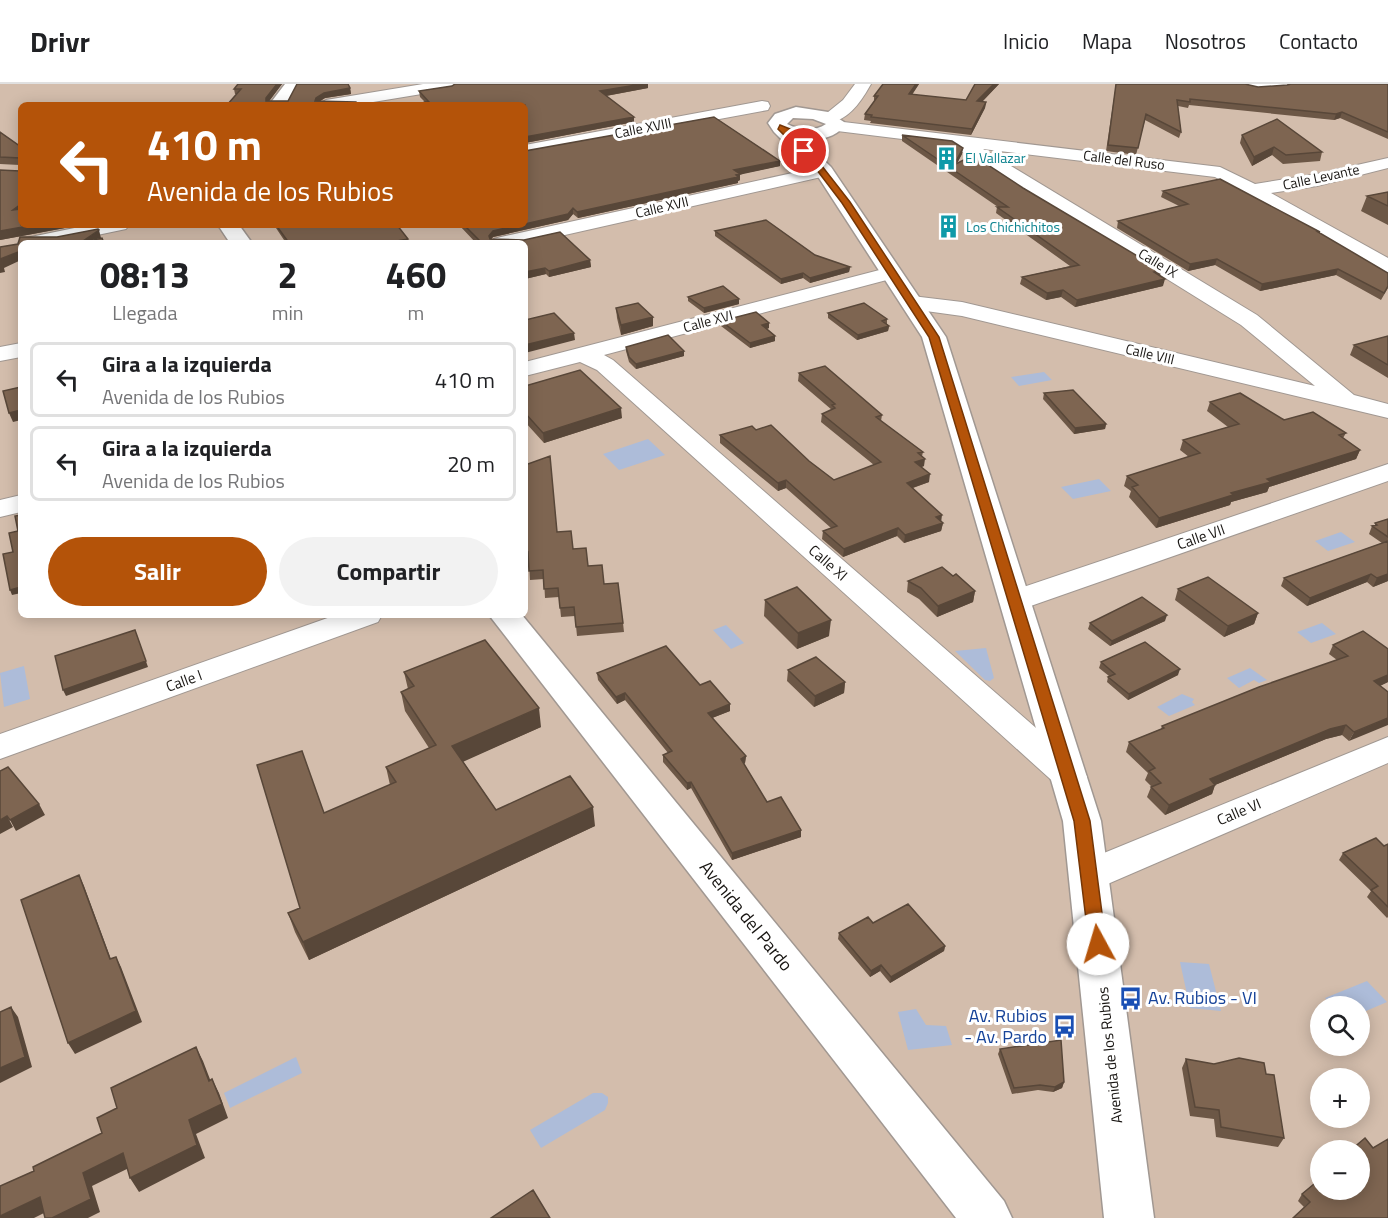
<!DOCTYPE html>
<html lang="es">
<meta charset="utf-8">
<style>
:root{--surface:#fff;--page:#f2f2f2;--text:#202124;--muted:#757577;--line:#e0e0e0;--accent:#b45309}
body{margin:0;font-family:"Titillium Web",sans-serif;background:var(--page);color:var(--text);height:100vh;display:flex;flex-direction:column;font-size:22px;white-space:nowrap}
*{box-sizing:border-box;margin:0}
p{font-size:20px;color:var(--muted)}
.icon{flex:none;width:33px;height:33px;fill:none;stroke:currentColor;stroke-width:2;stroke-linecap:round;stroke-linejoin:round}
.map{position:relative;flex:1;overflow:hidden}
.drawer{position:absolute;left:18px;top:156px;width:510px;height:378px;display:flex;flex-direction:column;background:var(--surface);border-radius:9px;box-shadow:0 3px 15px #0003}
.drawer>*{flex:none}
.top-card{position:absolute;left:18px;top:18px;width:510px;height:126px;border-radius:9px;box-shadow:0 3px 15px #0003;background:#b45309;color:#fff;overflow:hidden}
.tools{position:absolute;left:1310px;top:912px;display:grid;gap:12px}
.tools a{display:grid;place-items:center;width:60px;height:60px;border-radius:50%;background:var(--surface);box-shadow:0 3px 15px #0003;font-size:30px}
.pin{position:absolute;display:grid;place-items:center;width:51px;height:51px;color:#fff;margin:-26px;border:3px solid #fff;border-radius:50%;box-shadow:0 2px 6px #0007}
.me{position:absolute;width:66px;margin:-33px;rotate:354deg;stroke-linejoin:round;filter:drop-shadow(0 0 4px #0008)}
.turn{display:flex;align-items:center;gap:21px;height:126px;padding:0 30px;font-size:27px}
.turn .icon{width:78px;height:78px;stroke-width:2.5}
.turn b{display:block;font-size:42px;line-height:51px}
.eta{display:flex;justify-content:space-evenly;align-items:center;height:102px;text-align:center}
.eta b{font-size:36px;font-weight:700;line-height:42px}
.button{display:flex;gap:12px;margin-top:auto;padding:12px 30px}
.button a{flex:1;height:69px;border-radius:36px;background:var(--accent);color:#fff;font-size:24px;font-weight:700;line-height:69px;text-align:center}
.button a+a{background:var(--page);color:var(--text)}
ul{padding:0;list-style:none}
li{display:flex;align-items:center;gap:18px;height:75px;margin:0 12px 9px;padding:0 18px;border:3px solid var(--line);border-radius:9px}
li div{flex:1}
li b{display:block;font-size:22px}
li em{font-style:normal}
header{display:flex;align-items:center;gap:36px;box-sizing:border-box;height:84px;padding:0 30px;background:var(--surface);border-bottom:2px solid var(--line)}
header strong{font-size:28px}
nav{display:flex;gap:33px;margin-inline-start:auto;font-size:21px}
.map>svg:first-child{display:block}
.green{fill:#d3bdac;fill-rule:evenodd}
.water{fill:#adbcd9}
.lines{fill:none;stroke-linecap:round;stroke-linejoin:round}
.street-casing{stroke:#a19892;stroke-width:2}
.secondary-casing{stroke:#a19892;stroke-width:3}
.street{fill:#fff;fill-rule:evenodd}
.secondary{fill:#fff;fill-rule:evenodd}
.wall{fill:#6c5746}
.shaded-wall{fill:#584739}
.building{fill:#7e6551;stroke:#584739;stroke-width:1.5}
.route{fill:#b45309;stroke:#753606;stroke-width:1.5}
.labels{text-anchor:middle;stroke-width:6;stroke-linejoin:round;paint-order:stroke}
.far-street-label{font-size:14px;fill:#171411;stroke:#fff}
.far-culture-label{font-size:14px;fill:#0d838f;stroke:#fff;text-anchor:start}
.street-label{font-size:15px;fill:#171411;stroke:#fff}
.near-street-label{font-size:18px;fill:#171411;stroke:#fff}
.near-transit-label{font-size:18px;fill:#164399;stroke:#fff;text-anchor:start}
</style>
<header>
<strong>Drivr</strong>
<nav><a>Inicio</a><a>Mapa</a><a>Nosotros</a><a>Contacto</a></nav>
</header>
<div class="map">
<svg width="1388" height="1134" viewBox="0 0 1388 1134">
<rect width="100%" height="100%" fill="#f8eee7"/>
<!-- green -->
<path class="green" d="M0 0H1388V1134H0ZM21 21H525V141H21ZM21 159H525V531H21ZM1320 922H1359V962H1320ZM1320 994H1359V1034H1320ZM1320 1066H1359V1106H1320Z"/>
<!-- water -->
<path class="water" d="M1044 288 1052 296 1019 302 1011 293Z
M648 355 665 371 619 386 603 370Z
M1099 395 1111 407 1073 415 1061 403Z
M1341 448 1355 458 1328 467 1315 457Z
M1322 539 1336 550 1311 559 1297 548Z
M726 541 744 559 731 565 713 546Z
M986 564 994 594 990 597 985 596 955 567Z
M24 582 30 615 4 623 0 589Z
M1250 584 1267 596 1259 599 1254 596 1239 604 1227 594Z
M1182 610 1194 615 1192 618 1195 621 1169 632 1157 623Z
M1180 878 1209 880 1221 927 1190 924Z
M1367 897 1387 918 1359 930V922H1332L1325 914Z
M916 925 926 941 946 942 952 961 908 966 898 928Z
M296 973 302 989 230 1024 224 1009Z
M593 1009H602L608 1013V1019L605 1026 541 1064 530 1046Z"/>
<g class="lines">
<defs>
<path id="street" d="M423 0H460L452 5 355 21H318L326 16Z
M855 0H871C862 16 846 42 824 37L822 33 843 16Z
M1236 0H1297C1289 9 1244 9 1236 0Z
M762 17 768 18 770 22 768 26 525 71V61Z
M835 37 1220 83 1255 100 1317 90 1388 74V84L1317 102 1271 109 1388 174V189L1381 187 1215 93 983 65 1257 231 1354 311 1388 320V334L962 232 904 224 901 219 904 214 912 212 962 218 1315 302 1241 241 961 67 959 62 829 46 826 42 829 38Z
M824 82 830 83 833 87 830 91 525 160 491 159 494 155 501 153Z
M89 141H129L126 145 59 159H21V163L18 159 21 155Z
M891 183 898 185 902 189 898 193 604 271 613 276 1082 684 1087 693 1082 702 1070 706 1058 702 597 286 580 278 525 292V278Z
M21 259V273L0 277V263Z
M1388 380V397L1025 524 1014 527 1003 524 999 517 1003 510Z
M21 411V428L0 433V416Z
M336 531H382L378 538 0 675V650Z
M1388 653V679L1103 802 1090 806 1077 802 1071 791 1077 780Z"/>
<path id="secondary" d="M285 0H301L287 21H269Z
M796 23 828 28 844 38V42C835 54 817 57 803 56L831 83 946 253 1101 737 1154 1134H1104L1063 737 922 253 817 91 774 48 768 39 775 30ZM793 34 813 35 826 40C814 48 800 46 787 40Z
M218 141H239L252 159H230Z
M489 531H522L1004 1117 1012 1134H956Z"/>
</defs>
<!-- street casing -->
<use href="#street" class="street-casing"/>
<!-- secondary casing -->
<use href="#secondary" class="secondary-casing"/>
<!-- street -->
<use href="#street" class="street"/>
<!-- secondary -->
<use href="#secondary" class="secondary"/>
</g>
<!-- wall -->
<path class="wall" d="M238 0H282L269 17H288L350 4 351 10 325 14 320 17 227 21 237 10H235L234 5Z
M455 0H648V4L606 12 634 38 525 59V21L425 20V18L420 13 419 7 452 2Z
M883 0H919L912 11 966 16 975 0H999L982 18H986L985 24 971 51 870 39 871 37 864 36 865 30 874 18V12Z
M1116 0 1258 3 1388 0V55L1340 34 1334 36 1189 21 1188 24 1178 22 1181 48 1179 54 1145 36 1136 71 1106 67Z
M714 33 780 77V82L740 90V96L738 97V99L578 134 573 130 568 136 493 153 491 155 524 156 560 148 590 176 591 183 549 193 546 190 525 195V159H476L459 141H525V67Z
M0 48 21 63V141H81L0 156V86L20 87V81L0 80Z
M902 51 962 70 957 79 1023 104 1160 192 1163 202 1075 223 1061 213 1046 216 1020 200 1022 193 1070 182 996 129 997 123H998L902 57Z
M1242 51 1322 68 1320 77 1283 80 1272 71 1252 82 1240 59Z
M1163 107 1320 148V149L1388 204 1381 216 1336 191 1260 207 1215 181 1188 187 1117 144 1118 137 1179 122 1161 113Z
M1388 108V141L1361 127 1367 112Z
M274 141H397L408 159H286Z
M715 147 815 171 850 183 849 188 810 199 803 194 781 200 715 152Z
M688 213 739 220 704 229 688 217Z
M616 224 653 242 621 251 617 234Z
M828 229 887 235V240L889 242 888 247 857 256 828 234Z
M721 237 769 239V244L767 245 775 252V257L750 264 721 242Z
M1388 252V294L1350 271 1354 261Z
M626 263 684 267V272L636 285 629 278 626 267Z
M799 289 882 331 881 337 923 368 922 372 924 382 921 383 929 398 913 404 943 439 941 447 904 459 897 452 843 473 822 455 823 447 831 444 786 404 778 407 720 359V351L756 346 809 377 834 396 874 381 821 338 822 330 832 326 798 297Z
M525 302 622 334 544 359 525 338Z
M1044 309 1106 340 1105 345 1074 350 1043 315Z
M1210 318 1346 349 1343 354 1360 366 1356 375 1269 403 1267 408 1231 418 1230 421 1156 444 1129 413 1131 407 1124 402 1127 392 1189 373 1180 366 1183 356 1228 343 1207 327Z
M525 381 557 448 604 500 623 539 624 548 577 552 575 532 561 533 559 513 545 514 544 495 530 496 529 477H525Z
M1388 435V497L1373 503 1367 498 1307 522 1281 502 1284 494 1382 459 1369 450 1372 442H1375V439Z
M953 492 975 507 973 518 937 533 919 515 907 508 908 497Z
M1178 505 1258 529 1254 540 1224 553 1175 516Z
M765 516 829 552 797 565 764 532Z
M1165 537 1110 562 1088 545 1090 539Z
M1333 561 1388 565V598L1380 602 1349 657 1342 651 1326 655 1215 701 1212 710 1165 731 1147 713 1151 703H1152L1145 696 1148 689 1126 668 1129 658 1161 645 1162 642 1337 576 1329 570Z
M1101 578 1178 591 1128 616 1107 598 1108 593 1109 592 1099 584Z
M788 586 845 598 844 609 814 623 787 597Z
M404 588 541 643 463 677 496 726 595 742 309 876 295 848 288 829 300 824 324 729 390 701 386 683 429 664 405 627 401 608 408 605Z
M597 589 700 601 730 627 712 634 746 672 745 679 744 680 767 718 801 746V753L732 776 691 704 687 706 663 678V671L668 669 625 616 617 620 598 596Z
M1388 760V833L1387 834 1367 813 1371 807 1339 776 1343 769 1384 762Z
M839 849 945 862 944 867 890 899 880 887 870 893 838 855Z
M1000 965 1064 998 1062 1004 1053 1008 1038 1006 1012 1010 998 970Z
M1186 975 1266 990 1284 1054 1278 1063 1216 1053 1214 1035 1190 1032 1182 984Z
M1373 1064 1304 1123 1298 1117 1302 1110Z"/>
<!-- shaded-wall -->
<path class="shaded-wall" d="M277 0H282L267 20 266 14Z
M642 0H648V4L600 13V7Z
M916 0H919L908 16 909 10Z
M994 0H999L977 23V17Z
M350 4 351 10 325 14 317 19 315 17 316 14 324 9Z
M986 18 985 24 971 51 972 45Z
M1342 28 1340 34 1334 36 1336 30Z
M634 33V38L525 59V53Z
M1274 63 1272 71 1252 82 1254 73Z
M963 64 962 70 953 87 954 81Z
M780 77V82L734 92V86Z
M740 90V96L738 97V99L578 134 577 128Z
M21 120V130L13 126Z
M573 124V130L568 136 493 153 489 158V152L493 147 518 141H525V140Z
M34 141H81L0 156V147Z
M99 146 101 154 80 159Z
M408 155V159H386Z
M21 167V176L4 184 5 188 0 189V175Z
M1217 175 1215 181 1188 187 1190 180Z
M590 176 591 183 549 193V187Z
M850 183 849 188 810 199V194Z
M545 184 546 190 525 195V188Z
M1338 185 1336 191 1260 207 1262 200Z
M1161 186 1160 193 1154 188Z
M803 189V194L781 200V195Z
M1165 195 1163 202 1075 223 1077 216Z
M1063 206 1061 213 1046 216 1047 209Z
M739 215V220L704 229V224Z
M653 233V242L621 251V241Z
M769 239V244L762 246V241Z
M889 242 888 247 857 256 858 251Z
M574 249 575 256 525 269V261Z
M775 252V257L750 264V259Z
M684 267V272L636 285V280Z
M621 324 622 334 544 359 543 349Z
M21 326V336L13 338 9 329Z
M1106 340 1105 345 1074 350 1075 344Z
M1360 366 1356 375 1269 403 1267 408 1231 418 1230 421 1156 444 1159 434 1231 409 1267 395Z
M925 375 924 382 914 386 915 378Z
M930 390 929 398 906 406 907 399Z
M786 396V404L778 407V399Z
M942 431 941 439 936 433Z
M943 439 941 447 904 459 905 451Z
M898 444 897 452 843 473 844 465Z
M1371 490 1367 498 1307 522 1310 514Z
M1388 490V497L1373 503 1377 494Z
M21 503V509L12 511 10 506Z
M975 507 973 518 937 533 938 522Z
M1258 529 1254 540 1224 553 1228 542Z
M1167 531 1165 537 1110 562 1112 557Z
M831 536 829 552 797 565 798 549Z
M135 546 148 583 66 612 63 606Z
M1180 585 1178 591 1128 616 1129 610Z
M1388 591V598L1369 607 1374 597Z
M845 598 844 609 814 623 815 612Z
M625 609V616L617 620 616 613Z
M730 620V627L707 636 708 629Z
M539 624 541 643 456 681 452 662Z
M1388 634V641L1349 657 1354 648Z
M1346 641 1342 651 1326 655 1215 701 1212 710 1165 731 1169 721 1210 695 1330 645Z
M746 672 745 679 740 682 741 675Z
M691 698V704L687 706V699Z
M39 720 45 731 16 747 10 736Z
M593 723 595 742 309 876 303 858Z
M7 732 13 743 0 750V736Z
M801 746V753L732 776V769Z
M79 791 84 802 115 886 110 875Z
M945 862 944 867 890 899 891 893Z
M116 873 121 883 142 938 75 970 68 959Z
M881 881 880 887 870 893 871 887Z
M11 923 18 933 32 983 0 999V984Z
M196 963 203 977 216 1011 209 997Z
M212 995 219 1009 228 1034 196 1050 205 1074 139 1108 130 1094 189 1036Z
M1064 998 1062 1004 1053 1008 1055 1003Z
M123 1069 131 1083 92 1102 100 1128 88 1134H52L83 1089Z
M40 1113 50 1126 34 1134H0V1132Z"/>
<!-- building -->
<path class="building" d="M238 0H277L266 14V17H288L297 0H348L350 4 324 9 316 14 315 17 356 18 357 21H227L241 5H234Z
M455 0H642L600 7 634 33 525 53V21H420L427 20 425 18H429L419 7 452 2Z
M883 0H916L909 10 966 16 975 0H994L977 17 986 18 972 45 871 33 872 31 865 30 878 12H874Z
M1116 0H1245L1258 3 1287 1 1291 0H1388V48L1342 28 1336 30 1190 15V18L1177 16 1181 48 1146 30 1138 64 1108 61Z
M714 33 780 77 734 86 740 90 736 91 738 93 577 128 573 124 568 130 525 140V67Z
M1277 35 1322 68 1286 71 1274 63 1254 73 1242 51Z
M0 48 21 63V120L13 126 21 125V141H34L0 147V86L20 87V74L0 73Z
M902 51 952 57 963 64 954 81 973 71 1023 104 1161 186 1154 188 1165 195 1077 216 1063 206 1047 209 1022 193 1079 181 997 123H1008Z
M1220 95 1320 148H1318L1388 189V202L1384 209 1338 185 1262 200 1217 175 1190 180 1118 137 1188 120 1163 107Z
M1388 108V122L1367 112Z
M766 136 815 171 850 183 810 194 803 189 781 195 715 147Z
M276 141H397L408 155 386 159H289Z
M464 141H518L493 147 489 152 490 155 524 156 560 148 590 176 549 187 545 184 525 188V159H482Z
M98 145 99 146 80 159 102 154 104 159H21V167L0 175 2 180H0V163L18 160 20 153H57Z
M723 202 739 215 704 224 688 213Z
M638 219 653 233 621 241 616 224Z
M864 219 887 235 882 237 889 242 858 251 828 229Z
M756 228 769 239 762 241 775 252 750 259 721 237Z
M554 229 574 249 525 261V236Z
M668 251 684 267 636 280 629 273 626 263Z
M1388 252V281L1354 261Z
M825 282 882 331 876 333 923 368 918 369 925 375 915 378 930 390 907 399 942 431 936 433 943 439 905 451 898 444 844 465 823 447 837 442 786 396 778 399 720 351 752 342 756 346 771 341 809 377 834 396 881 378 822 330 835 324 832 321 835 320 799 289Z
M580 286 621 324 543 349 525 329V302Z
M21 303V326L9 329 3 307Z
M1073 306 1106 340 1075 344 1044 309Z
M1240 309 1284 336 1313 328 1346 349 1339 351 1360 366 1267 395 1271 398 1231 409 1233 411 1159 434 1132 403 1138 401 1127 392 1200 369 1183 356 1239 340 1210 318Z
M550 372 557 448 571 447 573 465 586 464 588 482 602 481 604 500 618 499 623 539 576 543 574 523 560 524 558 504 544 505 543 486 529 487 528 468 525 469V381Z
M21 431V503L10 506 3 470 13 468 9 449 18 447 15 432Z
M1388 435V453L1372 442 1377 441 1375 439Z
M1388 457V490L1377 494 1371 490 1310 514 1284 494Z
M942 483 953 492 956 490 975 507 938 522 921 504 908 497Z
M1208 493 1258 529 1228 542 1178 505Z
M797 503 831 536 798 549 765 516Z
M1142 513 1167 531 1112 557 1090 539Z
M135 546 146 577 63 606 55 572Z
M1363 547 1388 565V591L1374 597 1388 608V634L1354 648 1346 641 1330 645 1210 695 1215 701 1169 721 1151 703 1161 699 1149 687 1155 684 1129 658 1164 644 1162 642 1259 603 1348 572 1333 561Z
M485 556 539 624 452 662 496 726 570 692 593 723 303 858 288 829 300 824 257 681 302 667 324 729 396 698 386 683 436 661 401 608 414 602 404 588Z
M1145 558 1180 585 1129 610 1108 593 1115 590 1101 578Z
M666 562 700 601 710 597 730 620 708 629 746 672 741 675 767 718 781 713 801 746 732 769 691 698 687 699 663 671 672 667 625 609 616 613 597 589Z
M816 573 845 598 815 612 788 586Z
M8 683 39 720 10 736 7 732 0 736V687Z
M1376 754 1384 762 1388 760V823L1371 806 1378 802 1343 769Z
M79 791 110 875 116 873 136 927 68 959 21 816Z
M908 820 945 862 891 893 881 881 871 887 839 849 868 833 873 839Z
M11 923 25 973 0 984V928Z
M1061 956 1064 998 1055 1003 1040 1001 1014 1004 1000 965Z
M196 963 209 997 212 995 222 1020 189 1036 197 1061 130 1094 123 1069 83 1089 91 1115 52 1134H45L40 1113 0 1132V1102L34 1087 33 1083 102 1049 97 1034 117 1024 111 1004Z
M1239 974 1264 979 1266 990 1274 991 1284 1054 1221 1043 1219 1026 1195 1023 1186 975 1214 980Z
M1365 1054 1373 1064 1388 1055V1134H1293L1310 1118 1302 1110 1320 1095V1106H1359V1066H1351Z
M533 1106 550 1134H491Z"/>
<!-- route -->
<path class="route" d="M780 41 795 47 816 48 818 77 850 118 939 253 1090 737 1106 860 1104 865 1098 867 1092 865 1089 860 1074 737 929 253 842 119 810 77V52L792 51 808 67 801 68 778 45Z"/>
<!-- icons -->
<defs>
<symbol id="building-bare" viewBox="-9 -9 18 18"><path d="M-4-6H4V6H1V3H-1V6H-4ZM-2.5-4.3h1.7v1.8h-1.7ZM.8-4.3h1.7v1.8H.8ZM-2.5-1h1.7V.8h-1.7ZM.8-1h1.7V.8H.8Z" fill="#0f9aa8" stroke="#fff" stroke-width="2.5" paint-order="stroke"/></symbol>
<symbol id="bus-bare" viewBox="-9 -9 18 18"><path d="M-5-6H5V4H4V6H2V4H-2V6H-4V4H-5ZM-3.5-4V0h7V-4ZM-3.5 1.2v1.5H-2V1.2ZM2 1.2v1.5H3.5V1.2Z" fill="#1a4fb4" stroke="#fff" stroke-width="2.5" paint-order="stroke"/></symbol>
</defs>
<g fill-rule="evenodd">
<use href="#building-bare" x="930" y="58" width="33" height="33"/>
<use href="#building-bare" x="932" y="126" width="33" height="33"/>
<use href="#bus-bare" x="1114" y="898" width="33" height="33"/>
<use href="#bus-bare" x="1048" y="926" width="33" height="33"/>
</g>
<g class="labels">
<!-- far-street labels -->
<g class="far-street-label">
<text transform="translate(643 44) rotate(-11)" y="5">Calle XVIII</text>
<text transform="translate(1124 76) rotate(7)" y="5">Calle del Ruso</text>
<text transform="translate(1321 93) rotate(-12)" y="5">Calle Levante</text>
<text transform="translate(662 123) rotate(-13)" y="5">Calle XVII</text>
<text transform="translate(1158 179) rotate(31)" y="5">Calle IX</text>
<text transform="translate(708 237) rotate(-15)" y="5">Calle XVI</text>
<text transform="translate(1150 270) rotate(13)" y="5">Calle VIII</text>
</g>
<!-- far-culture labels -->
<g class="far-culture-label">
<text x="965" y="79">El Vallazar</text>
<text x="966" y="148">Los Chichichitos</text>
</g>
<!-- street labels -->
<g class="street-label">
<text transform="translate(1201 453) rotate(-19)" y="5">Calle VII</text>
<text transform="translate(828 479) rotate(41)" y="5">Calle XI</text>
<text transform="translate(184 597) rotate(-20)" y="5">Calle I</text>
<text transform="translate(1239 728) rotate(-23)" y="5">Calle VI</text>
<text transform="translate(1110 971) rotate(-96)" y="5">Avenida de los Rubios</text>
</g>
<!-- near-street labels -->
<g class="near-street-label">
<text transform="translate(746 832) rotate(51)" y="6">Avenida del Pardo</text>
</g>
<!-- near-transit labels -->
<g class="near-transit-label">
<text x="1148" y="920">Av. Rubios - VI</text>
<text x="1047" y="938" text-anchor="end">Av. Rubios<tspan x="1047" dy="21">- Av. Pardo</tspan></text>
</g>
</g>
</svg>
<div class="tools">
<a><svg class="icon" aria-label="search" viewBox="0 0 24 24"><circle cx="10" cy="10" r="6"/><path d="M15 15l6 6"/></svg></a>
<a>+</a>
<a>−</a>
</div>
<div class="pin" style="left:804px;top:67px;background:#d93025"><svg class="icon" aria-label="arrive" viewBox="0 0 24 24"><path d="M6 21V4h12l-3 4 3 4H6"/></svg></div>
<svg class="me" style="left:1098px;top:860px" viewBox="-20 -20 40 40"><circle r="19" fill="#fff"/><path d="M0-13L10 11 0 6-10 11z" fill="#b45309"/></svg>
<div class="top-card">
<div class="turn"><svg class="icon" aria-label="left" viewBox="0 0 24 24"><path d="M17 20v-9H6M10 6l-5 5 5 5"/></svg><div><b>410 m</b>Avenida de los Rubios</div></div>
</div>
<section class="drawer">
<div class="eta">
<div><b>08:13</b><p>Llegada</p></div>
<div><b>2</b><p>min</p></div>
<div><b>460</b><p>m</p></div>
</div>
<ul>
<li><svg class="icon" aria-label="left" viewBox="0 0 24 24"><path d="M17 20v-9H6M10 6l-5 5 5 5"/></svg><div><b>Gira a la izquierda</b><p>Avenida de los Rubios</p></div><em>410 m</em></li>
<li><svg class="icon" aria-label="left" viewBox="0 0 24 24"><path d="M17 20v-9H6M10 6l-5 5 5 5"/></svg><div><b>Gira a la izquierda</b><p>Avenida de los Rubios</p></div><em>20 m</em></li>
</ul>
<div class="button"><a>Salir</a><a>Compartir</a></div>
</section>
</div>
